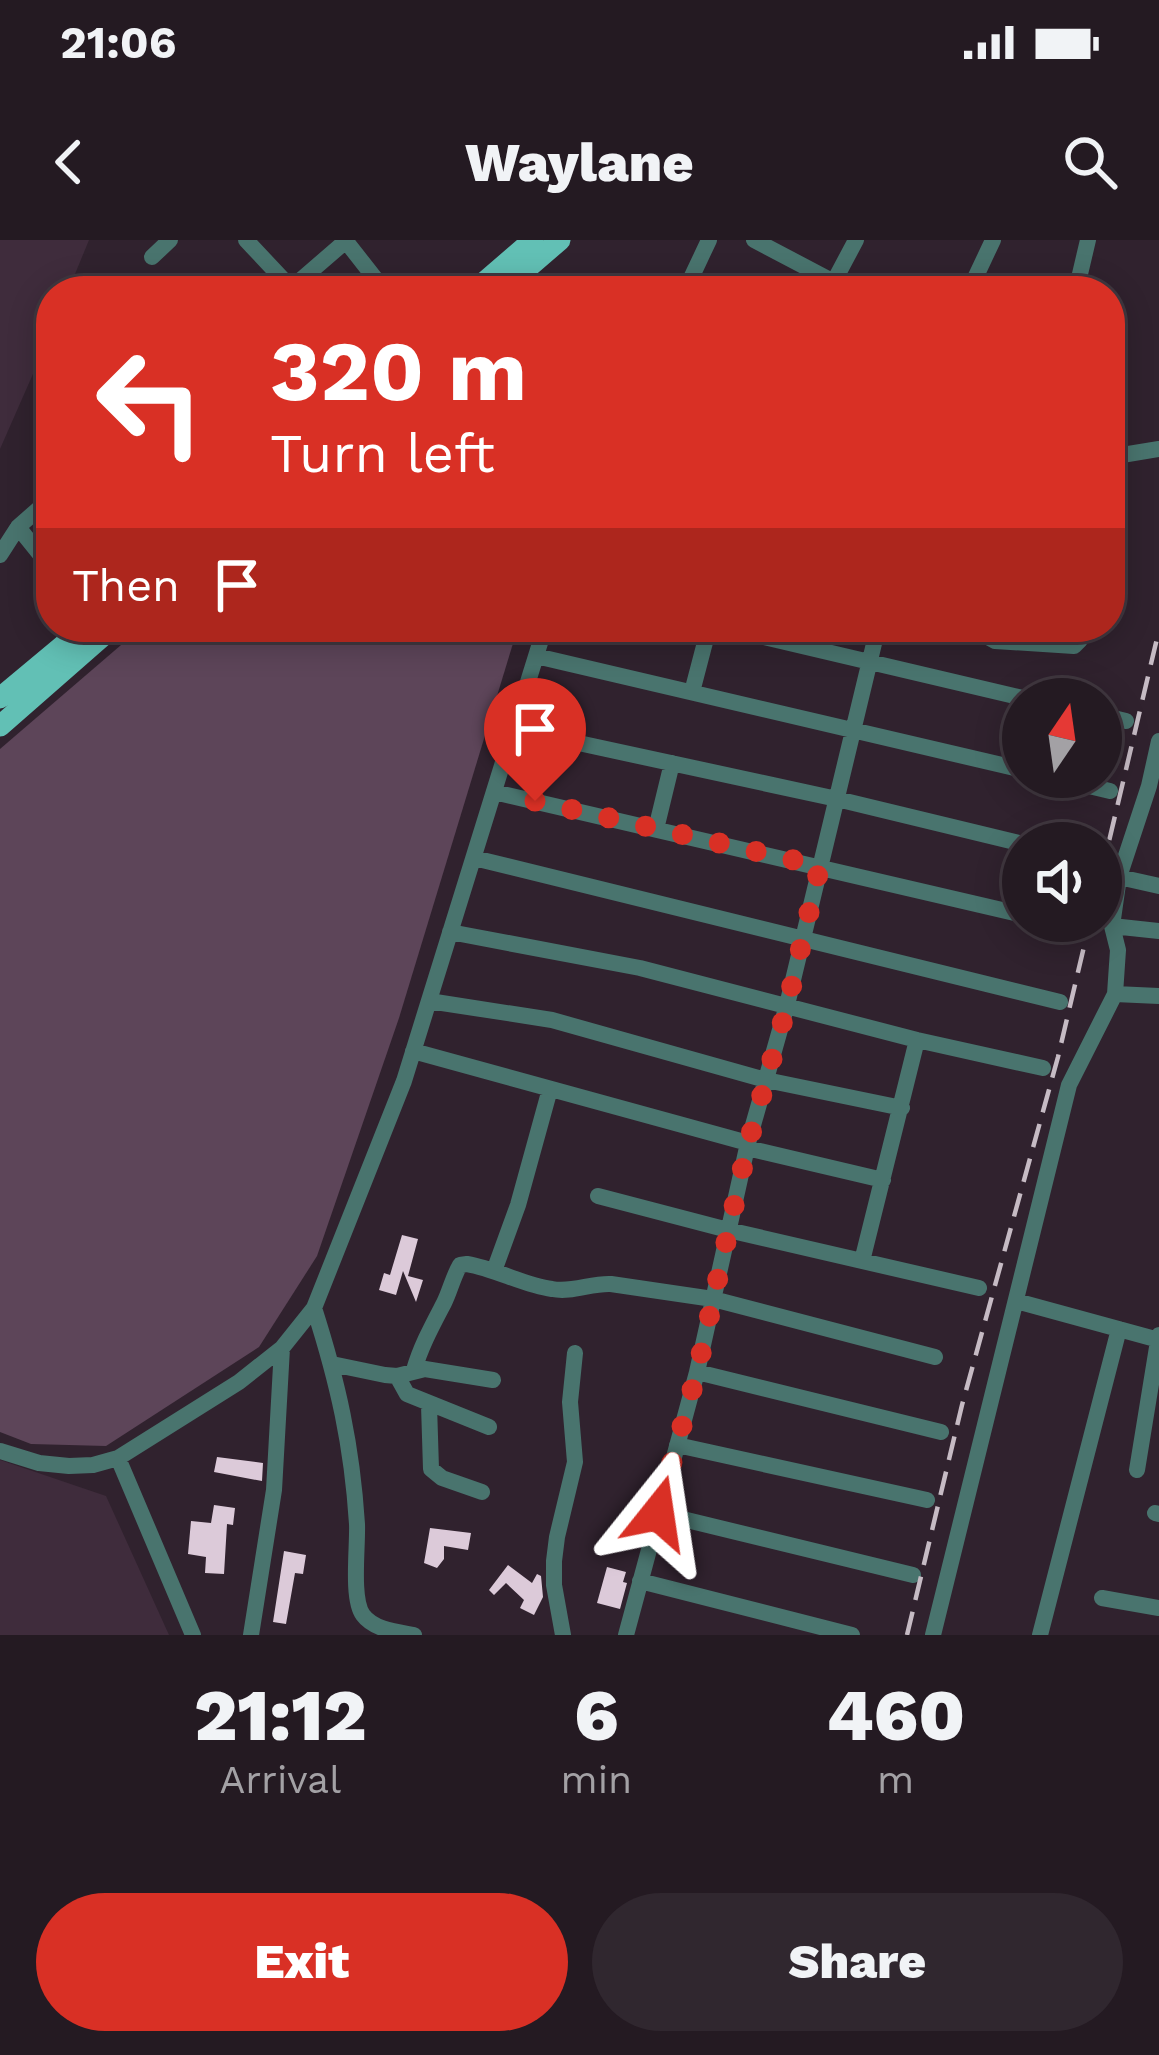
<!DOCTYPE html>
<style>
:root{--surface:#241a22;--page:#30272f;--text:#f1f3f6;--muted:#a3a1a5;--line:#413840;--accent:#d93025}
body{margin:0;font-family:"Work Sans",sans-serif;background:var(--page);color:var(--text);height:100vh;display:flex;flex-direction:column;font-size:45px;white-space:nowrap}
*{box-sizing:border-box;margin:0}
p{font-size:39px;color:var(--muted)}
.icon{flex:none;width:66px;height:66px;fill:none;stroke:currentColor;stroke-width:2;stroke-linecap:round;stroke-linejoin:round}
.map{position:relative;height:1395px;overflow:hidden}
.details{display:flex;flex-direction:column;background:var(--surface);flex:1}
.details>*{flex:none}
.top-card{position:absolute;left:36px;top:36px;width:1089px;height:366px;border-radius:48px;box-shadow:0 6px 30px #0003,0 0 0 3px var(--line);background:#d93025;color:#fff;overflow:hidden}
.needle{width:78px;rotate:13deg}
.fabs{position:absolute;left:1002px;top:438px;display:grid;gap:24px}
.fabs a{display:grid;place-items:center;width:120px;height:120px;border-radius:50%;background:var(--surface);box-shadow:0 6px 30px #0003,0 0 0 3px var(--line);font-size:60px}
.pin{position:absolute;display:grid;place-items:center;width:102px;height:102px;color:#fff;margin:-123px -51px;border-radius:50% 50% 50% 0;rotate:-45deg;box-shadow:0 0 12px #0007}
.pin .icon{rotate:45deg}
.me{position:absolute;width:132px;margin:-66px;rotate:15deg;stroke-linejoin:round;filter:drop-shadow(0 0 9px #0008)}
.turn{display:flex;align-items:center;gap:42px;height:252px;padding:0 36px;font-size:54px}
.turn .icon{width:156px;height:156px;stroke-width:2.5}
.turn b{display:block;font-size:84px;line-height:102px}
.then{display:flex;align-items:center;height:114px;padding:0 36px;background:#0003;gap:24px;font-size:45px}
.eta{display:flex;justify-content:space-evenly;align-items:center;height:204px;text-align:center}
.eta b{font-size:72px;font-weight:800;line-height:84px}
.action{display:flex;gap:24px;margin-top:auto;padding:24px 36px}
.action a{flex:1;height:138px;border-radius:72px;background:var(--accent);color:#fff;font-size:48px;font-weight:800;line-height:138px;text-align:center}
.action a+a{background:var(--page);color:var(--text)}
.status{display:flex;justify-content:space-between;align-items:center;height:84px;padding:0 60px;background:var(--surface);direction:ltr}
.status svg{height:33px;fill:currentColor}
header{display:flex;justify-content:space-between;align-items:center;height:156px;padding:0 36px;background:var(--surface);font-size:54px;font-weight:800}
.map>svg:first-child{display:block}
.built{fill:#3f2c3c}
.green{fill:#5d4559}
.building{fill:#dccad9}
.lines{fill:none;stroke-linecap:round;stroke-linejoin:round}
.minor{stroke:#49746e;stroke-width:16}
.major{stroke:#62c0b5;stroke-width:21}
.rail{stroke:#c6bbc4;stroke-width:4.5;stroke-dasharray:24 12;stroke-linecap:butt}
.route{stroke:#d93025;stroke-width:21;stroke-dasharray:0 37.8}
</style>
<div class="status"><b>21:06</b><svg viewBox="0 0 49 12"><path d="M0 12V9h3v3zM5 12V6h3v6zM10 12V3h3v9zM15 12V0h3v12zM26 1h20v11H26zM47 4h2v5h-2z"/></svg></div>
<header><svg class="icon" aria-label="back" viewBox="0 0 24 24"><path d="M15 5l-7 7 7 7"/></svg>Waylane<svg class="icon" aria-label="search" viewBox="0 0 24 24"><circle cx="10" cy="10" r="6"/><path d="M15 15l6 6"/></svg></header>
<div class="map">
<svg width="1159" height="1395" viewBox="0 0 1159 1395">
<rect width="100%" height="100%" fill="#30222e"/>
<!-- built -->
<path class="built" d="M0 0H89L68 51H51V93L0 209Z
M0 1220 106 1256 169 1395H0Z"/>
<!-- green -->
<path class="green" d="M142 387H518L399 778 317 1016 259 1107 106 1206 31 1204 0 1192V509Z"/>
<!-- building -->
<path class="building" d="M402 995 418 999 408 1036 423 1040 416 1062 403 1031 396 1055 379 1050 384 1033 390 1035Z
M217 1217 263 1223 262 1241 214 1232Z
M214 1265 235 1268 233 1285 227 1284 224 1334 205 1333 206 1317 188 1314 191 1281 211 1283Z
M430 1288 471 1293 468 1310 444 1306V1319L437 1328 424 1323Z
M284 1311 306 1315 303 1334 295 1333 286 1384 273 1382Z
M508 1325 532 1343 537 1334 541 1336 543 1357 534 1375 520 1368 524 1360 506 1343 494 1355 489 1350Z
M607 1327 626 1332 623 1342 627 1343 620 1369 597 1363Z"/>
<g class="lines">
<!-- minor -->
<path class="minor" d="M246 0 291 48
M345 0 385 51
M754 0 851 51
M152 17 170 0
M831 47 856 0
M288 51 347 0
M685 51 709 0
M969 51 993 0
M1076 51 1088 0
M1110 217 1159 209
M18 287 51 328
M0 315 18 287 51 258
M721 387 1027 459
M982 387 986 396 995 401 1074 406 1080 400 1083 387
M536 416 1023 530
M692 452 709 387
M1101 475 1126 481
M514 489 837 559 1023 604
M1051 537 1110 551
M494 552 1023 675
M656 589 672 523
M474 618 1060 762
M1119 637 1159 646
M1048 681 1076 688
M1112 686 1159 691
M450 692 640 728 917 800 1043 828
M1115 754 1159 756
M429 761 552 780 766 840 902 868
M413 811 748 903
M747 908 883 940
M598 956 728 990 979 1048
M862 1021 917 800
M494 1031 518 965 550 849
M1016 1061 1159 1100
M314 1068C338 1143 352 1205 357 1284 358 1306 351 1359 363 1375 374 1390 398 1392 414 1395
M332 1124 385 1135 397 1136 425 1129 493 1140
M414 1130C421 1106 432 1086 444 1063 450 1051 453 1037 460 1025L467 1024C496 1029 523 1045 552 1049 572 1053 591 1043 611 1044L713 1059 935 1117
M697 1132 941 1192
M397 1136 407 1154 489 1187
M429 1165 431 1229 442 1238 482 1252
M677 1205 927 1260
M0 1211 39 1223 69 1226 93 1225 118 1218 239 1142 282 1108 314 1068 404 841 545 387
M118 1218 193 1395
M1137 1230 1159 1095
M658 1273 913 1335
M1155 1273 1159 1274
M640 1341 852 1395
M1102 1358 1159 1368
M251 1395 274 1250 282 1108
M563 1395 554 1345V1321L557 1297 575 1222 570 1162 575 1113
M626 1395 697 1132 748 903 787 765 878 387
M933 1395 1069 845 1115 754 1118 710 1112 686 1119 637 1149 546 1159 501
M1040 1395 1119 1089"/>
<!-- major -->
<path class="major" d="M474 51 533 0
M501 51 560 0
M0 458 85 387
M0 486 113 387"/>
<!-- rail -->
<path class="rail" d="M1101 635 1159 390
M907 1395 962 1165 1058 817 1090 681"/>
</g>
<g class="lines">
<!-- route -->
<path class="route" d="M535 561 820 626 787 766 747 908 697 1132 658 1273"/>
</g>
</svg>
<div class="fabs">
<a><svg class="needle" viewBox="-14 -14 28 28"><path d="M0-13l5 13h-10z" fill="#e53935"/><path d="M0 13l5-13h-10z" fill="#a3a1a5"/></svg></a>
<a><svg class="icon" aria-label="sound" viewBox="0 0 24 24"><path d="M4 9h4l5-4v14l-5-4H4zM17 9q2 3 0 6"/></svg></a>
</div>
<div class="pin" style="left:535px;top:561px;background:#d93025"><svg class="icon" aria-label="arrive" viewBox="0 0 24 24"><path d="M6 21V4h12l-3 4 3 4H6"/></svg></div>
<svg class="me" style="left:658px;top:1273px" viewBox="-20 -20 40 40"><path d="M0-17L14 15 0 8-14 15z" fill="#d93025" stroke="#fff" stroke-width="4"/></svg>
<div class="top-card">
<div class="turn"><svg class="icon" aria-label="left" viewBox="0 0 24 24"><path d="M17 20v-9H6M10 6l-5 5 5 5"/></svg><div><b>320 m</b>Turn left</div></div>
<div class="then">Then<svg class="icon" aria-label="arrive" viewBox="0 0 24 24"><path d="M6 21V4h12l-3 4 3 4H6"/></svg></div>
</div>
</div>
<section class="details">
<div class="eta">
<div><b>21:12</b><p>Arrival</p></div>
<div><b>6</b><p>min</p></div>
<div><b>460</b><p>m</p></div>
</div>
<div class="action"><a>Exit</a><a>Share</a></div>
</section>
